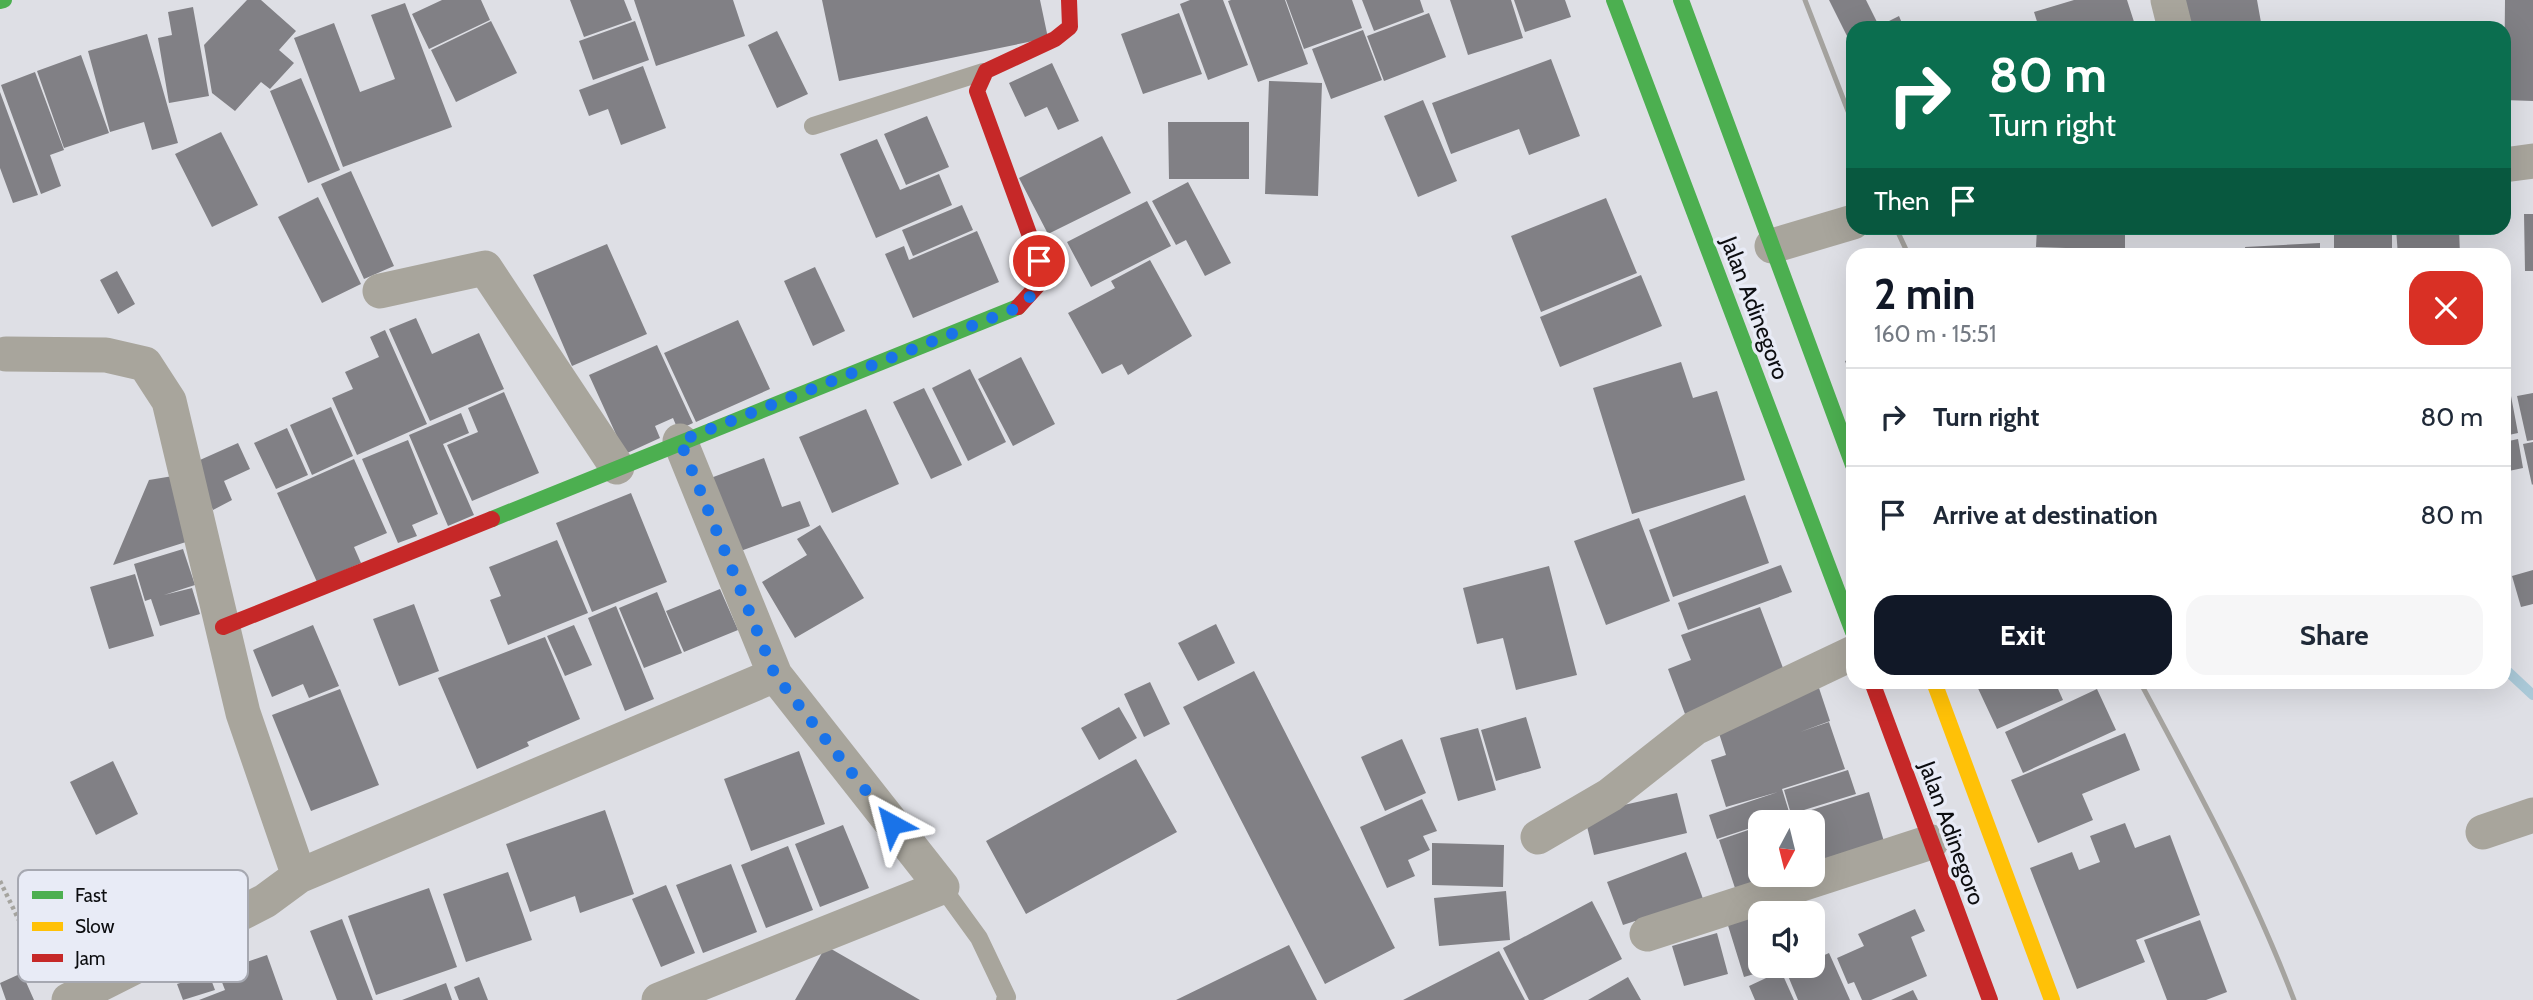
<!DOCTYPE html>
<meta charset="utf-8">
<style>
:root{--surface:#fff;--page:#f6f6f7;--text:#1f2937;--muted:#747a83;--line:#e0e1e3;--accent:#111827}
body{margin:0;font-family:Cabin,sans-serif;background:var(--page);color:var(--text);height:100vh;display:flex;flex-direction:column;font-size:26px;white-space:nowrap}
*{box-sizing:border-box;margin:0}
p{font-size:23px;color:var(--muted)}
.icon{flex:none;width:38px;height:38px;fill:none;stroke:currentColor;stroke-width:2;stroke-linecap:round;stroke-linejoin:round}
.map{position:relative;flex:1;overflow:hidden}
.details{position:absolute;left:1846px;top:248px;width:665px;height:441px;display:flex;flex-direction:column;background:var(--surface);border-radius:21px;box-shadow:0 7px 28px #0002}
.details>*{flex:none}
.top-card{position:absolute;left:1846px;top:21px;width:665px;height:214px;border-radius:21px;box-shadow:0 7px 28px #0002;background:#0b6e4f;color:#fff;overflow:hidden}
.needle{width:46px;rotate:187deg}
.tools{position:absolute;left:1748px;top:810px;display:grid;gap:14px}
.tools a{display:grid;place-items:center;width:77px;height:77px;border-radius:14px;background:var(--surface);box-shadow:0 7px 28px #0002;font-size:35px}
.pin{position:absolute;display:grid;place-items:center;width:60px;height:60px;color:#fff;margin:-30px;border:4px solid #fff;border-radius:50%;box-shadow:0 2px 7px #0007}
.me{position:absolute;width:77px;margin:-38px;rotate:322deg;stroke-linejoin:round;filter:drop-shadow(0 0 5px #0008)}
.turn{display:flex;align-items:center;gap:24px;height:147px;padding:0 28px;font-size:32px}
.turn .icon{width:91px;height:91px;stroke-width:2.5}
.turn b{display:block;font-size:49px;line-height:60px}
.then{display:flex;align-items:center;height:66px;padding:0 28px;background:#0003;gap:14px;font-size:26px}
.round{display:grid;place-items:center;flex:none;width:74px;height:74px;border-radius:21px;background:var(--page)}
.headline{display:flex;align-items:center;justify-content:space-between;height:119px;padding:0 28px}
h1{font-size:42px;font-weight:700;line-height:52px;color:var(--accent)}
.primary-button{display:flex;gap:14px;margin-top:auto;padding:14px 28px}
.primary-button a{flex:1;height:80px;border-radius:21px;background:var(--accent);color:#fff;font-size:28px;font-weight:700;line-height:80px;text-align:center}
.primary-button a+a{background:var(--page);color:var(--text)}
ul{padding:0;list-style:none}
li{display:flex;align-items:center;gap:21px;height:98px;padding:0 28px;border-top:2px solid var(--line)}
li div{flex:1}
li b{display:block;font-size:26px}
li em{font-style:normal}
.map>svg:first-child{display:block}
.lines{fill:none;stroke-linecap:round;stroke-linejoin:round}
.stream{stroke:#aac9d8;stroke-width:10}
.building{fill:#818085}
.path{stroke:#a5a49f;stroke-width:4.5;stroke-dasharray:3.5 3.5;stroke-linecap:butt}
.lane{stroke:#a8a59c;stroke-width:18}
.street{stroke:#a8a59c;stroke-width:35}
.fast{stroke:#4caf50;stroke-width:16}
.slow{stroke:#ffc107;stroke-width:16}
.jam{stroke:#c62828;stroke-width:16}
.rail{stroke:#a5a39f;stroke-width:5}
.route{stroke:#1a73e8;stroke-width:12;stroke-dasharray:0 21.6}
.labels{text-anchor:middle;stroke-width:7;stroke-linejoin:round;paint-order:stroke}
.street-label{font-size:23px;fill:#0c0d10;stroke:#e8ebf6}
.key{fill:#e8ebf6;stroke:#a6a8b1;stroke-width:2}
.key-label{font-size:19px;fill:#0c0d10}
</style>
<div class="map">
<svg width="2533" height="1000" viewBox="0 0 2533 1000">
<rect width="100%" height="100%" fill="#dedfe5"/>
<g class="lines">
<!-- stream -->
<path class="stream" d="M2504 668 2533 695"/>
</g>
<!-- building -->
<path class="building" d="M247 0H261L296 31 279 50 294 63 270 89 261 82 235 111 212 93 204 45Z
M442 0H481L490 20 429 49 412 14Z
M570 0H624L632 20 584 37Z
M634 0H733L745 36 656 66Z
M822 0H1040L1048 38 839 81Z
M1190 0H1223L1248 65 1208 80 1180 4Z
M1231 0H1285L1308 64 1258 82 1228 1Z
M1286 0H1352L1362 28 1304 49Z
M1362 0H1420L1424 12 1374 31Z
M1450 0H1511L1523 38 1468 55Z
M1514 0H1565L1571 17 1525 32Z
M1829 0H1866L1877 22 1864 28H1853V33L1847 36Z
M2074 0H2127L2136 28H2039L2034 12Z
M2183 0H2257L2262 28H2189Z
M2505 0H2533V101L2504 100Z
M405 3 452 127 343 167 294 38 334 23 360 92 395 79 371 15Z
M193 7 209 96 169 103 158 38 172 35 168 12Z
M1179 13 1202 74 1143 94 1121 34Z
M1429 13 1446 57 1384 81 1367 36Z
M1899 16 1904 28H1875Z
M491 21 517 73 456 102 431 50Z
M635 21 649 60 593 80 579 41Z
M1363 30 1382 80 1331 99 1312 49Z
M777 31 808 94 777 108 748 45Z
M147 34 178 143 152 150 144 122 110 132 88 51Z
M1853 38V54L1847 42Z
M81 55 109 133 64 148 37 71Z
M1551 59 1580 136 1529 155 1519 129 1451 154 1432 103Z
M1052 63 1079 121 1058 130 1047 107 1025 117 1009 83Z
M643 66 666 128 621 145 608 109 589 116 579 90Z
M35 72 64 150 50 155 61 186 41 194 1 85Z
M301 78 340 170 308 183 270 91Z
M1269 81 1322 83 1318 196 1265 194Z
M0 92 38 195 13 203 0 168Z
M1423 100 1457 181 1418 197 1384 116Z
M927 116 949 167 906 185 884 134Z
M1168 122H1249V179H1169Z
M221 132 258 205 212 227 175 154Z
M1102 136 1131 193 1048 234 1019 178Z
M877 139 900 190 939 174 952 205 876 238 840 154Z
M351 171 394 266 364 279 321 184Z
M1188 182 1231 263 1205 276 1186 240 1176 245 1152 201Z
M318 197 361 284 322 303 278 217Z
M1606 198 1637 273 1541 312 1511 236Z
M1147 201 1171 246 1091 287 1067 242Z
M962 205 973 230 913 256 902 230Z
M2524 214H2533V271H2525Z
M2037 228H2125V250L2036 247Z
M2334 228H2392V256H2334Z
M2396 228H2459L2460 256H2398Z
M977 231 999 282 913 318 885 254 904 246 909 260Z
M2320 243V256H2246L2245 247Z
M607 244 647 334 572 366 533 275Z
M1150 260 1192 336 1128 375 1122 364 1102 374 1068 313 1115 288 1111 281Z
M815 267 845 331 813 346 784 281Z
M117 271 135 304 118 314 100 280Z
M1641 275 1662 326 1560 367 1540 317Z
M416 318 432 354 479 333 504 389 430 421 389 329Z
M738 320 770 389 696 422 664 353Z
M385 330 427 424 357 455 332 398 353 389 345 372 379 357 370 337Z
M657 345 693 423 678 430 673 418 655 426 660 438 625 454 589 375Z
M1021 357 1055 424 1013 446 978 379Z
M1853 358V382L1845 361Z
M1681 362 1693 398 1717 391 1745 480 1632 514 1593 388Z
M970 369 1006 442 968 461 932 388Z
M924 388 962 465 931 479 893 402Z
M504 392 539 473 472 501 447 445 478 432 468 408Z
M2533 393V440L2527 441 2517 396Z
M2511 396 2518 433 2504 436V397Z
M331 407 353 456 312 475 290 425Z
M866 409 899 484 832 513 799 437Z
M461 413 469 433 443 444 474 515 448 526 409 435Z
M287 428 308 475 276 489 254 443Z
M2518 439 2523 468 2504 472V442Z
M408 440 438 514 412 525 417 536 398 543 362 459Z
M2533 442V484L2532 485 2523 444Z
M238 443 250 469 224 481 232 500 213 510 191 464Z
M764 458 782 507 800 501 810 526 735 553 708 479Z
M354 459 387 533 354 547 361 563 317 582 277 493Z
M173 476 186 542 113 565 149 480Z
M631 493 667 582 592 612 556 523Z
M1745 495 1769 563 1673 597 1649 530Z
M1639 518 1670 601 1606 625 1574 541Z
M820 525 864 598 795 638 762 582 807 555 797 539Z
M557 540 588 613 508 645 490 600 501 596 489 567Z
M183 549 195 585 164 595 192 588 200 614 160 626 151 599 145 601 134 564Z
M1781 565 1792 592 1688 630 1678 603Z
M1549 566 1577 675 1516 690 1503 638 1477 644 1463 588Z
M2533 570V604L2521 607 2512 576Z
M135 574 154 636 109 649 90 587Z
M720 589 738 630 684 652 666 611Z
M657 592 682 653 644 668 619 608Z
M414 604 439 671 399 686 373 619Z
M616 606 654 699 625 711 588 618Z
M1760 607 1786 676 1685 714 1668 669 1691 660 1681 635Z
M1216 624 1235 663 1198 681 1178 643Z
M313 625 339 686 309 698 303 684 272 697 253 650Z
M574 625 592 665 565 676 547 636Z
M545 637 580 719 527 742 529 746 477 769 438 678Z
M1254 671 1395 948 1325 984 1183 707Z
M1150 682 1170 724 1144 737 1124 694Z
M1975 682H2055L2063 700 1997 729Z
M1819 688 1830 721 1800 732 1829 722 1845 769 1782 789 1790 815 1717 839 1709 815 1778 792 1726 807 1711 760 1726 755 1715 721Z
M340 689 379 785 311 811 272 715Z
M2097 689 2116 730 2023 773 2005 732Z
M1119 707 1137 738 1099 760 1081 728Z
M1526 717 1541 768 1496 781 1481 730Z
M1478 728 1496 790 1458 801 1440 738Z
M2125 733 2140 770 2082 794 2093 820 2038 843 2011 780Z
M1402 739 1426 793 1385 811 1361 757Z
M799 751 825 824 751 851 724 779Z
M1136 759 1177 832 1026 914 986 841Z
M113 761 138 814 96 835 70 782Z
M1848 770 1856 794 1791 814 1784 790Z
M1869 792 1886 848 1813 870V822H1794L1792 816Z
M1677 793 1687 833 1594 855 1584 814Z
M1422 799 1437 831 1423 836 1430 850 1408 860 1415 876 1387 888 1360 827Z
M605 810 634 894 580 913 575 896 530 912 506 844Z
M1788 817 1790 822H1773Z
M2125 823 2135 848 2170 835 2200 915 2136 940 2145 962 2077 989 2030 868 2072 852 2079 870 2100 862 2090 836Z
M843 825 869 888 820 907 795 844Z
M1760 826V875H1791L1737 894 1719 840Z
M1432 843 1504 845 1503 887 1432 885Z
M788 846 813 910 766 928 741 865Z
M1686 852 1706 907 1640 932 1635 921 1623 925 1607 882Z
M731 864 757 932 703 953 676 885Z
M508 872 532 940 466 962 443 894Z
M666 885 695 953 661 967 632 899Z
M429 888 457 967 376 995 348 916Z
M1506 891 1510 940 1439 946 1434 898Z
M1592 901 1622 959 1543 1000H1529L1503 948Z
M1779 903 1782 914H1760V966L1778 967 1744 977 1726 919Z
M1915 909 1925 931 1911 937 1927 976 1871 1000H1862L1854 982 1848 984 1837 958 1864 946 1858 934Z
M342 919 373 1000H337L310 931Z
M2200 920 2227 992 2206 1000H2167L2144 940Z
M1717 933 1728 974 1684 986 1672 946Z
M1289 945 1317 1000H1176Z
M826 946 920 1000H795Z
M1499 951 1525 1000H1403Z
M1829 953 1850 1000H1798L1786 971 1798 966H1813V960Z
M267 955 283 1000H199L225 990 218 972Z
M1781 971 1794 1000H1755L1749 986Z
M22 973 34 1000H6L0 983Z
M209 974 215 990 183 1000 177 984Z
M479 977 488 1000H459L454 987Z
M1628 977 1641 1000H1588Z
M446 983 452 1000H402Z
M1913 990 1918 1000H1891Z"/>
<g class="lines">
<!-- path -->
<path class="path" d="M0 881 45 974"/>
<!-- lane -->
<path class="lane" d="M813 126 983 72
M942 887 979 938 1007 997 1005 1000"/>
<!-- street -->
<path class="street" d="M2168 0 2175 28
M2504 165 2533 161
M1772 246 1853 222
M380 291 485 268 617 467
M6 354 106 355 145 364 169 401 243 713 299 876
M2483 832 2533 815
M1538 837 1610 795 1695 728 1853 653
M1647 934 1931 842
M69 1000 265 901 299 876 775 675
M659 1000 942 887 775 675 680 441"/>
<!-- fast -->
<path class="fast" d="M1614 0 1853 632
M1681 0 1853 465
M0 1 4 0
M492 519 1018 307"/>
<!-- slow -->
<path class="slow" d="M1934 682 2052 1000"/>
<!-- jam -->
<path class="jam" d="M1018 307 1038 285 1039 261 977 91 986 71 1055 39 1070 27 1069 0
M223 627 492 519
M1872 682 1990 1000"/>
<!-- rail -->
<path class="rail" d="M1805 0 1853 124
M1896 228 1909 256
M2140 682C2196 786 2252 889 2294 1000"/>
</g>
<g class="lines">
<!-- route -->
<path class="route" d="M892 824 775 675 680 441 1012 310C1032 298 1044 287 1039 261"/>
</g>
<g class="labels">
<!-- street labels -->
<g class="street-label">
<text transform="translate(1755 308) rotate(69)" y="8">Jalan Adinegoro</text>
<text transform="translate(1952 833) rotate(70)" y="8">Jalan Adinegoro</text>
</g>
</g>
<!-- legend -->
<rect x="18" y="870" width="230" height="112" rx="10" class="key"/>
<rect x="32" y="891" width="31" height="8" fill="#4caf50"/>
<rect x="32" y="922" width="31" height="9" fill="#ffc107"/>
<rect x="32" y="954" width="31" height="8" fill="#c62828"/>
<g class="key-label">
<text x="75" y="902">Fast</text>
<text x="75" y="933">Slow</text>
<text x="75" y="965">Jam</text>
</g>
</svg>
<div class="tools">
<a><svg class="needle" viewBox="-14 -14 28 28"><path d="M0-13l5 13h-10z" fill="#e53935"/><path d="M0 13l5-13h-10z" fill="#747a83"/></svg></a>
<a><svg class="icon" aria-label="sound" viewBox="0 0 24 24"><path d="M4 9h4l5-4v14l-5-4H4zM17 9q2 3 0 6"/></svg></a>
</div>
<div class="pin" style="left:1039px;top:261px;background:#d93025"><svg class="icon" aria-label="arrive" viewBox="0 0 24 24"><path d="M6 21V4h12l-3 4 3 4H6"/></svg></div>
<svg class="me" style="left:892px;top:824px" viewBox="-20 -20 40 40"><path d="M0-17L14 15 0 8-14 15z" fill="#1a73e8" stroke="#fff" stroke-width="4"/></svg>
<div class="top-card">
<div class="turn"><svg class="icon" aria-label="right" viewBox="0 0 24 24"><path d="M7 20v-9h11M14 6l5 5-5 5"/></svg><div><b>80 m</b>Turn right</div></div>
<div class="then">Then<svg class="icon" aria-label="arrive" viewBox="0 0 24 24"><path d="M6 21V4h12l-3 4 3 4H6"/></svg></div>
</div>
<section class="details">
<div class="headline"><div><h1>2 min</h1><p>160 m · 15:51</p></div><a class="round" style="background:#d93025;color:#fff"><svg class="icon" aria-label="close" viewBox="0 0 24 24"><path d="M6 6l12 12M18 6L6 18"/></svg></a></div>
<ul>
<li><svg class="icon" aria-label="right" viewBox="0 0 24 24"><path d="M7 20v-9h11M14 6l5 5-5 5"/></svg><div><b>Turn right</b></div><em>80 m</em></li>
<li><svg class="icon" aria-label="arrive" viewBox="0 0 24 24"><path d="M6 21V4h12l-3 4 3 4H6"/></svg><div><b>Arrive at destination</b></div><em>80 m</em></li>
</ul>
<div class="primary-button"><a>Exit</a><a>Share</a></div>
</section>
</div>
